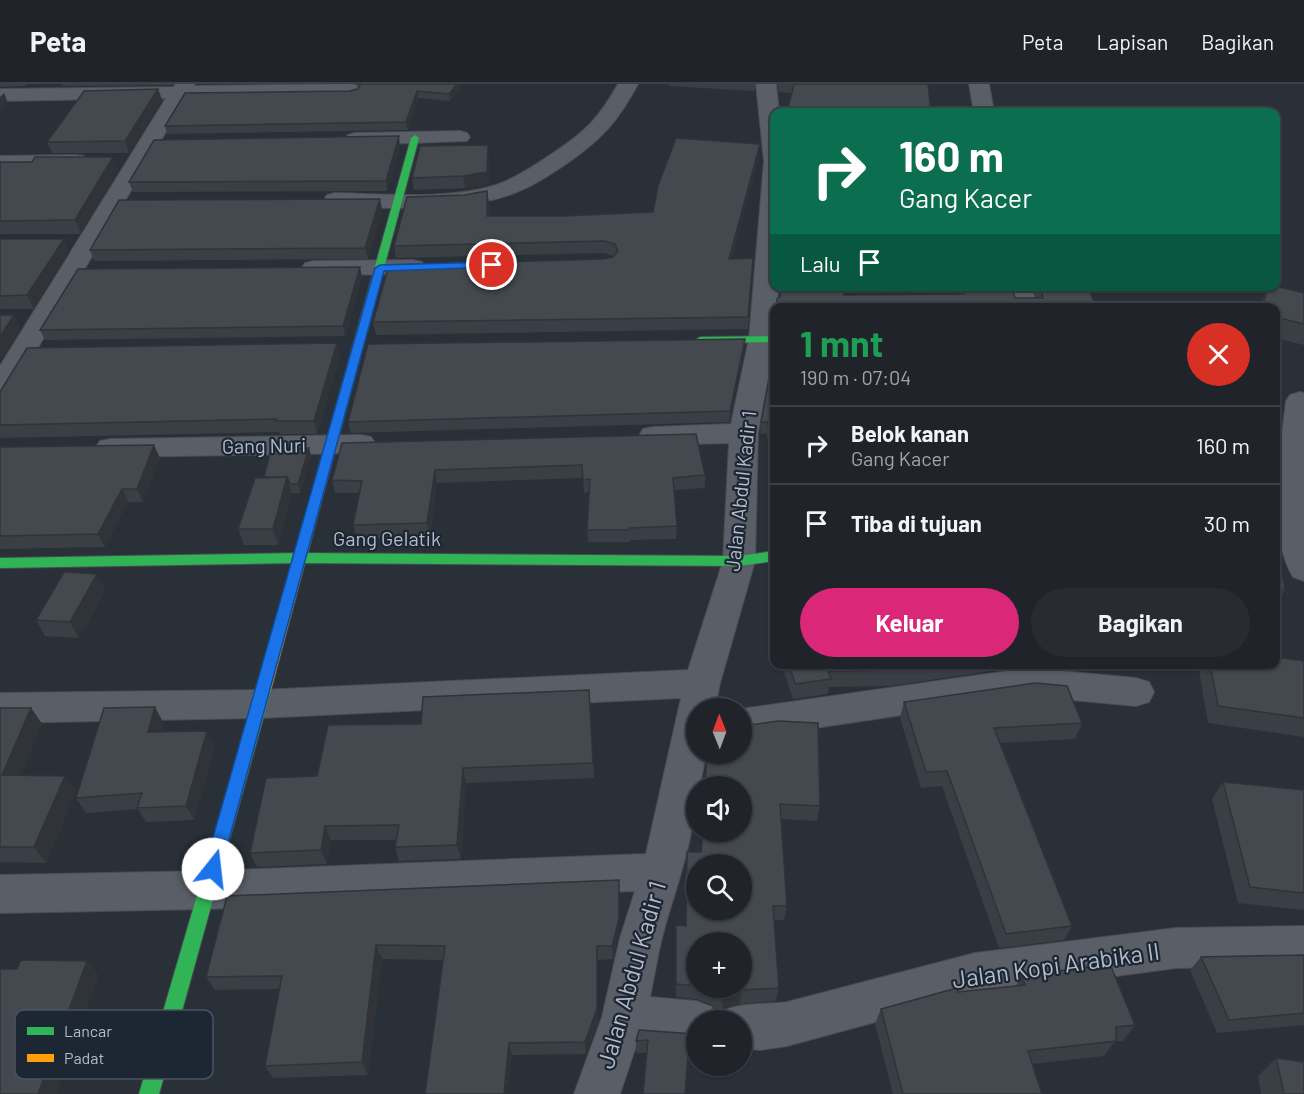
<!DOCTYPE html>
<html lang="id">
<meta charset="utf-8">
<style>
:root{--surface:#20242a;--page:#282c32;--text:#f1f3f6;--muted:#a2a4a8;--line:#3d4147;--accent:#db2777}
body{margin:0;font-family:Barlow,sans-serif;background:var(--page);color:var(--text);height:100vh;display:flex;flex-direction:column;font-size:22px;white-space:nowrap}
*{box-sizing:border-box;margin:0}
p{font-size:20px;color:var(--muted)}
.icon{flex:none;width:33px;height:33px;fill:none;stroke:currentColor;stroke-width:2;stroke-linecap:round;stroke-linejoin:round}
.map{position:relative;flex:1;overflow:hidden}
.details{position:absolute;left:770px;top:219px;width:510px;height:366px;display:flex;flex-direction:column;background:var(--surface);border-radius:12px;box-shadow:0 2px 4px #0004,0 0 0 2px var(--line)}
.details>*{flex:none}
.banner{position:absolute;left:770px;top:24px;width:510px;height:183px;border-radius:12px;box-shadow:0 2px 4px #0004,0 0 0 2px var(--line);background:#0b6e4f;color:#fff;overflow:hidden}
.needle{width:39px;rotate:359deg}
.tools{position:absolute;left:686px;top:614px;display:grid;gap:12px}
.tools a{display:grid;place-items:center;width:66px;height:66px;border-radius:50%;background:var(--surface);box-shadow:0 2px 4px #0004,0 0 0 2px var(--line);font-size:30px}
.pin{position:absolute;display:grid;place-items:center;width:51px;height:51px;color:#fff;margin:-26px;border:3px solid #fff;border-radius:50%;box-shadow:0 2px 6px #0007}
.me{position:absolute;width:66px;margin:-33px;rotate:16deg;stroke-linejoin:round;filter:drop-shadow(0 0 4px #0008)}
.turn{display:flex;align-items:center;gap:21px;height:126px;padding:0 30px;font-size:27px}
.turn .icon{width:78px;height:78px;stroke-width:2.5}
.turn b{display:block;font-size:42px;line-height:51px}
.then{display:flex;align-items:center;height:57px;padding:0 30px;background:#0003;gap:12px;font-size:22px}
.round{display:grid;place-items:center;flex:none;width:63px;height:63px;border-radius:32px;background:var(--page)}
.overview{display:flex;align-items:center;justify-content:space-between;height:102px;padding:0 30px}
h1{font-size:36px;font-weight:700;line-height:45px;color:#1e9e55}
.cta{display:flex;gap:12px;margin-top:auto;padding:12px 30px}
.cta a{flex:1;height:69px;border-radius:36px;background:var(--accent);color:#fff;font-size:24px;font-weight:700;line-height:69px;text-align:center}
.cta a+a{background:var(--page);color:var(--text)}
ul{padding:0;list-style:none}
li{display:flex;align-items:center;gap:18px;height:78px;padding:0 30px;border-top:2px solid var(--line)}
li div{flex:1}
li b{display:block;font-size:22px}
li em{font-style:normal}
header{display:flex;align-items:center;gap:36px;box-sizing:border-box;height:84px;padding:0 30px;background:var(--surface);border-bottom:2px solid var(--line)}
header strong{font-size:28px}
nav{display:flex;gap:33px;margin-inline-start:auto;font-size:21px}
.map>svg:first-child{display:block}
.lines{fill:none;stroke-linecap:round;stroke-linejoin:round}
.street-casing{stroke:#484c53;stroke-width:2}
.fast-casing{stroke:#484c53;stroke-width:2}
.slow-casing{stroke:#484c53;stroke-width:2}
.street{fill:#5a5e66;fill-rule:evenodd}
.fast{fill:#30b455;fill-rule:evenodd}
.slow{fill:#ff9f0a;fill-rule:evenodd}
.wall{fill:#3a3f45;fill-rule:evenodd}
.shaded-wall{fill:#303338}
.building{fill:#444950;stroke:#303338;stroke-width:1.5;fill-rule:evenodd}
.route{fill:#1a73e8;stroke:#114b97;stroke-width:1.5}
.labels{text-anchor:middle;stroke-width:4.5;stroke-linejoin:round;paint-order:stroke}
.street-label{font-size:20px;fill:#b4bcc9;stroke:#1d2633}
.near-street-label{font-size:24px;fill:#b4bcc9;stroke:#1d2633}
.key{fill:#1d2633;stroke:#4a5360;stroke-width:1.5}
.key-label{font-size:16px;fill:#b4bcc9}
</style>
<header>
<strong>Peta</strong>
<nav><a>Peta</a><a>Lapisan</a><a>Bagikan</a></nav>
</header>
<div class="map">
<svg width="1304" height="1010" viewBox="0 0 1304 1010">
<rect width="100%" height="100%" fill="#2a3038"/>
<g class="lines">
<defs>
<path id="street" d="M175 0H195L193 2 351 0 358 2 361 6 358 10 351 12 186 14 14 304 10 310 0 312V282L166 14 0 17V5L174 3Z
M618 0H638C618 37 603 54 569 78 553 89 535 101 517 108 464 130 391 123 335 123L327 121 324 116 327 111 335 109C385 110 448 116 496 101 516 94 535 81 553 69 585 48 599 34 618 0Z
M756 0H776L779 28H774V202H778L777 224H774V261L758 349 755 477 720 599 715 624H696V669H706L700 702H696C696 755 675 804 662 854 657 874 654 894 650 913L696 917 712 923 717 936H696V961L638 956 620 1010H574L602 933 620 854 635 807 207 825 0 829V791L207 787 646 770 681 614 260 634 0 639V609L260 606 688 586 723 477 729 359 653 361 643 359 639 352 643 345 653 343 731 340 749 255 764 77Z
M969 0H989L994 28H974Z
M460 47 467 49 470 53 467 57 355 61 348 59 345 55 348 51 355 49Z
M76 71 84 72 87 77 84 82 0 84V72Z
M413 176 422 178 425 183 422 188 413 190 314 191 305 189 302 184 305 179 314 177Z
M1006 202H1031L1038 224H1013Z
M1300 308 1304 309V497L1293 493C1265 445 1280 370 1286 317L1290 311Z
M361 351 371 353 376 360 371 367 361 369 110 373 100 371 95 364 100 357 110 355Z
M1029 584 1136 594 1149 598 1154 608 1149 618 1136 622 1029 612 741 655V625Z
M1304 842V882L1176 884 975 911 787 962 760 966 741 964V936H721L725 926C745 918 766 921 787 918L975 869 1176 844Z"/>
<path id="fast" d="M415 51 419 54 370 236 365 239 361 238 360 236 411 54Z
M774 252V258L700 259 695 256 700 253Z
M774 467V477L739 482 299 479 0 484V474L299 469 739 472Z
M264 600 269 602 271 606 159 1010H139L257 606 259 602Z"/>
<path id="slow" d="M365 233 370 236 271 606 269 610 264 612 259 610 257 606 360 236Z"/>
</defs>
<!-- street casing -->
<use href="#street" class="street-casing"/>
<!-- fast casing -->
<use href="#fast" class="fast-casing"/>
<!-- slow casing -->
<use href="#slow" class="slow-casing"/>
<!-- street -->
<use href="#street" class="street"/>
<!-- fast -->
<use href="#fast" class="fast"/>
<!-- slow -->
<use href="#slow" class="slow"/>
</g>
<!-- wall -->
<path class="wall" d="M0 0H27L25 2 0 3Z
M62 0H173L172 1 63 2Z
M359 0H463L450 17 418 14 408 46 167 50 165 42 350 7 357 5 360 2Z
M669 0H756L754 7 669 2Z
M777 0H928L792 9 779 8Z
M158 5 162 16 129 69H52L47 58Z
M488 61 489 72V100L465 104 414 106 412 94Z
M400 62 387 107 133 108 129 98Z
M759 72 732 175 753 174 748 245 376 251 373 238 613 173 614 172 604 169 396 174 394 162 489 118V132H563L653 128Z
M0 78 118 86 81 150H0Z
M382 125 368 175 94 177 90 166Z
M0 155 70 168 34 225H0Z
M362 193 345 252 45 256 40 246Z
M780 202H842L844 211 958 210 956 202H1011L1015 214H1036L1033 202H1087L1097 224H777V215L780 213Z
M1268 202 1304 209V261L1275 254V224H1259Z
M744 266 729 338 351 349 348 338Z
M774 269V356L767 355V350L760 349 761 338Z
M340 272 317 350H280L279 348 0 354V308Z
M342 359 705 391V404L674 406 677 442 676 455 630 456V458H588L587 446 589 408 584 409 583 394 437 399 430 452 357 454 353 441 360 409H335L332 396Z
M0 363 160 374 143 418H128L105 463 0 465Z
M311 372 300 409H292L278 461H244L238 445 264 393Z
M1275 470 1285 506 1275 523Z
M106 506 79 554 45 552 36 536Z
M772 530H774V557L771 546Z
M1304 577V653L1208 639 1198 580H1275Z
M781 580H1018L1017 583 890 602 829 603 828 610 793 615Z
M589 606 594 694 466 699 461 775 399 777 395 763 396 756H331L327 780 257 783 250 769 317 692 421 640Z
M904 618 1082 639 1075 655 1000 659 1072 842 1064 856 999 864 942 702 921 704 900 634Z
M0 624H31L42 640 21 691 65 692 76 708 46 779 0 778Z
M163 638 161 648 207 647 215 662 194 736 146 738 138 725 86 729 76 714Z
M743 642 820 722 817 737 781 735 787 822 784 836H774L779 904 776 917 740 920 724 924 722 929 717 928 713 921 696 915 676 913V841L686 842 687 768H701ZM696 858 741 903H696Z
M1223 698 1304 706V826L1238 819 1212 715Z
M619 796V849L613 875 598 876V938L586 970 512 971 443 876 382 875 368 991 273 994 265 982 280 905 215 906 206 893Z
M1304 871V941L1217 949 1190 886 1201 873Z
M1021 892 1135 941 1123 957H1115L1104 972 1032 980 1042 1010H893L875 940 881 925 958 908 1016 902Z
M694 950 693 968 636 969V957Z
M1276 974 1304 1010H1261L1258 992Z"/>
<!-- shaded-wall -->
<path class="shaded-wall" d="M457 0H463L450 17 449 10Z
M158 5 162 16 129 69 125 57Z
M417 7 418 14 408 46 406 38Z
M4 9 8 19 0 27V13Z
M399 52 400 62 387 107 386 97Z
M760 60 759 72 729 187V175Z
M488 61 489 72V100L465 104 463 92Z
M113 73 118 86 81 150 75 136Z
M487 107 489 118V144L487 132Z
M380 115 382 125 368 175 365 164Z
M64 155 70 168 34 225 27 211Z
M360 183 362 193 345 252 343 242Z
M14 231 21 245 2 275 0 272V253Z
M745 255 744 266 729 338 730 327Z
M337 259 340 272 317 350 314 337Z
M154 361 160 374 143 418 137 405Z
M309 364 311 372 300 409 298 400Z
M435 386 437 399 430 452 427 439Z
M287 393 292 409 278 461 273 445Z
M122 405 128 418 105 463 98 450Z
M97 490 106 506 79 554 70 538Z
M155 623 163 638 157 664 148 648Z
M31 624 42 640 14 708 2 691Z
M207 647 215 662 194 736 186 722Z
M463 684 466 699 461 775 457 761Z
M65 692 76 708 46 779 34 763Z
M325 742 331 756 327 780 321 766Z
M619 796V849L613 875 612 862Z
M376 861 382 875 368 991 362 978Z
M597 862 598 876V938L586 970 585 958Z
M87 877 99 891 57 1010H38Z
M741 906 740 920 724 924 722 929 723 916 726 911Z
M509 959 512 971 508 1010H504Z"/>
<!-- building -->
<path class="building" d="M361 0H457L449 10 417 7 406 38 165 42 185 9 350 7 357 5Z
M794 0H928L931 28H787Z
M158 5 125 57 47 58 84 7Z
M399 52 386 97 129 98 154 56Z
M676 54 760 60 729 175 753 174 748 233 373 238 389 181 604 175 613 173 618 167 615 160 604 157 394 162 407 113 464 111 487 107V132H563L653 128 658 102Z
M488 61 487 88 463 92 412 94 420 62Z
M35 73H113L75 136 0 137V78H32Z
M380 115 365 164 90 166 119 116Z
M0 155H64L27 211 0 212Z
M360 183 343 242 40 246 78 185Z
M781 202H842L844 211 964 210 962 202H1011L1015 214H1043L1040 202H1087L1097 224H777V215L780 213Z
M1268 202H1275L1304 209V240L1275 233V224H1262Z
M0 231H14L0 253Z
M745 255 730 327 348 338 368 260Z
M337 259 314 337H276L277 335 0 341V308L27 264Z
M774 269V344L768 343V338H761Z
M696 350 705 391 673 394 677 442 630 444 629 446H587L590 395 583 396 582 381 435 386 427 439 353 441 362 397 332 396 342 359Z
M154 361 137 405H122L98 450 0 452V363Z
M309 364 298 400H290L287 393H264L271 365Z
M287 393 273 445H238L255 394Z
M1275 470H1279L1285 506 1275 504Z
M64 488 97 490 70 538 36 536Z
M1275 573 1304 577V634L1218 622 1210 580H1275Z
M789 580H932L894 586 828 587 831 595 795 600Z
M1035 599 1067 602 1082 639 994 644 1072 842 1006 850 947 687 926 688 904 618Z
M589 606 593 679 463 684 457 761 395 763 399 741 325 742 321 766 250 769 266 694 317 692 328 641 421 640 423 613Z
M155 623 148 648 207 647 186 722 137 724 142 709 76 714 104 624Z
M0 624H31L2 691 65 692 34 763H0Z
M741 636 743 642 778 637 818 639 820 722 780 720 787 822H773L779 904 741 906 726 911 723 916 718 915 714 908 701 903H741V858H696V902L676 900V841L686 842 687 768H701L703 747H741V702H705L707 669H741ZM696 780H741V825H696Z
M1223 698 1304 706V809L1250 803Z
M619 796V835L612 862H597V925L585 958 509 959 504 1010H425L445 862 376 861 362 978 265 982 282 892 206 893 227 812Z
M1304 871V929L1229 936 1201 873Z
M21 876 87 877 38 1010H0V885H17Z
M1110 880 1135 941 1116 943V957L1028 967 1042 1010H903L881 925 957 904 958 908 1025 901 1021 892Z
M639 946 694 950V956H689L685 1010H643L648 956 636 957Z
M1276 974 1304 978V1010H1284Z"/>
<!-- route -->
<path class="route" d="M492 178 496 179V183L384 187 221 785 219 791 213 793 207 791 204 785 375 184 380 181Z"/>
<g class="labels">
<!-- street labels -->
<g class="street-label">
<text transform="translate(264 362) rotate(-1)" y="7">Gang Nuri</text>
<text transform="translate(741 407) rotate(-84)" y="7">Jalan Abdul Kadir 1</text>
<text x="387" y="462">Gang Gelatik</text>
</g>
<!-- near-street labels -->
<g class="near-street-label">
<text transform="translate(1056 882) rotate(-8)" y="8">Jalan Kopi Arabika II</text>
<text transform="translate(632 891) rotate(-74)" y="8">Jalan Abdul Kadir 1</text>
</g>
</g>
<!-- legend -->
<rect x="15" y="926" width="198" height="69" rx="9" class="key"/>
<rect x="27" y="943" width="27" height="8" fill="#30b455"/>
<rect x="27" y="970" width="27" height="8" fill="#ff9f0a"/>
<g class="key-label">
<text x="64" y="953">Lancar</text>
<text x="64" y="980">Padat</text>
</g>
</svg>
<div class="tools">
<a><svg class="needle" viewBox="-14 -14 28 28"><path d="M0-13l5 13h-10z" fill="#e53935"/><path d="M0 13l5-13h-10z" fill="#a2a4a8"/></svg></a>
<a><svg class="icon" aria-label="sound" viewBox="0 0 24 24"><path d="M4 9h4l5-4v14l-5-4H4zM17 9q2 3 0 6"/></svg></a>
<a><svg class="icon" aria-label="search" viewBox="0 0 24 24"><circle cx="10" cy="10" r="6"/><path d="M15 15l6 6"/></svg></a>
<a>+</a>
<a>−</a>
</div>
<div class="pin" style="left:492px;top:181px;background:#d93025"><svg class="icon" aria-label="arrive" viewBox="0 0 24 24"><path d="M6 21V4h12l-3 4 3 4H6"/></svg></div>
<svg class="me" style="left:213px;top:785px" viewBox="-20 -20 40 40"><circle r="19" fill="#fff"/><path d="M0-13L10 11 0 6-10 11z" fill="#1a73e8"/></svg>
<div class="banner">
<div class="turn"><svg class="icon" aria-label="right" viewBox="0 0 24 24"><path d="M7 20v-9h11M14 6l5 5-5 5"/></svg><div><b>160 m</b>Gang Kacer</div></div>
<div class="then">Lalu<svg class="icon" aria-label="arrive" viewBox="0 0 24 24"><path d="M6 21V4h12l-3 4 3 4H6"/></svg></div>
</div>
<section class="details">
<div class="overview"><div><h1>1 mnt</h1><p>190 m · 07:04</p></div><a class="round" style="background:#d93025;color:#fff"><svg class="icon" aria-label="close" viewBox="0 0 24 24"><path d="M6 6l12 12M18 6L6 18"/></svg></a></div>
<ul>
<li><svg class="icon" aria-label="right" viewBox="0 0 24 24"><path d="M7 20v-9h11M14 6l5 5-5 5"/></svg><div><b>Belok kanan</b><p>Gang Kacer</p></div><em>160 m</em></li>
<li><svg class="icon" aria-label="arrive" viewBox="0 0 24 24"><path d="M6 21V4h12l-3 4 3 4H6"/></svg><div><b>Tiba di tujuan</b></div><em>30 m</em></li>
</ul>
<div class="cta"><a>Keluar</a><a>Bagikan</a></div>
</section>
</div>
